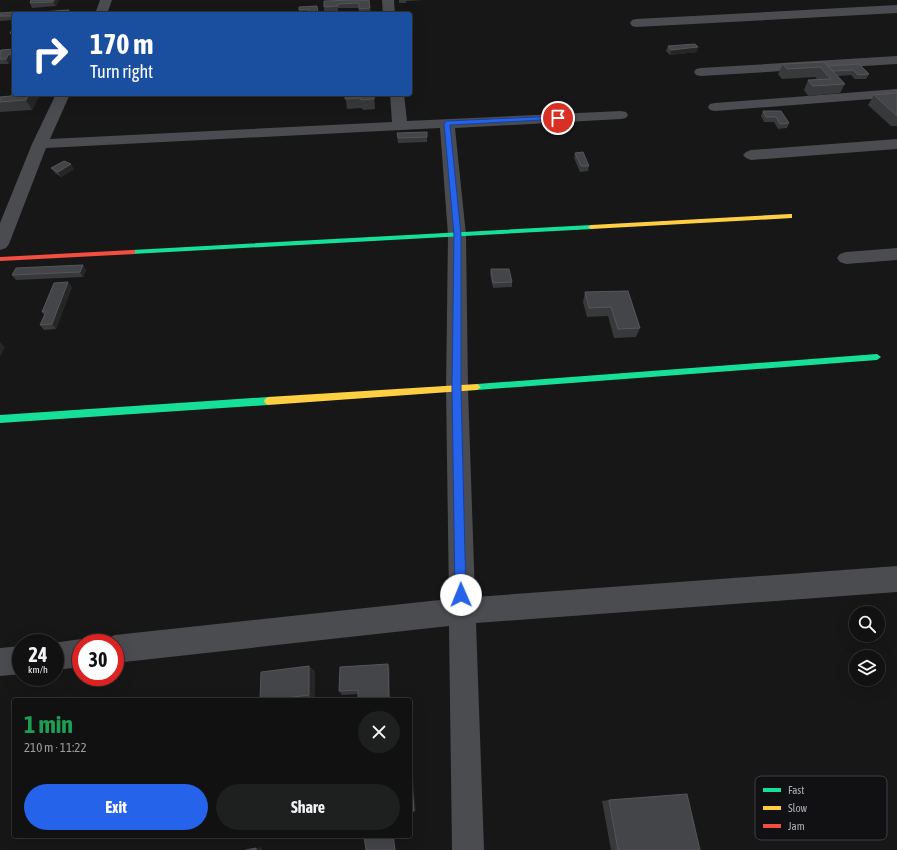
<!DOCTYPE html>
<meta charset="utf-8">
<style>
:root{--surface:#111;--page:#1e1f1f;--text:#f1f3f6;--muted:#9c9d9f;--line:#303131;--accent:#2563eb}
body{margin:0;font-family:"Asap Condensed",sans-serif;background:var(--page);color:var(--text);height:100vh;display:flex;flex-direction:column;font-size:15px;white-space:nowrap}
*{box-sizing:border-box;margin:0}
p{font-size:13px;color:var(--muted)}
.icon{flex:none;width:22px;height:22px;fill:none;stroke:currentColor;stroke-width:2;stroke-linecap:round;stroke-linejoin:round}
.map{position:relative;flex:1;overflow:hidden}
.drawer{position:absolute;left:12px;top:698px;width:400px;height:140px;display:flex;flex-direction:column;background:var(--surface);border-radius:4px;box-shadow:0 4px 16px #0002,0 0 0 1px var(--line)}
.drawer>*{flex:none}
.guide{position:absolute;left:12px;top:12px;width:400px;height:84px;border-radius:4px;box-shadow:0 4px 16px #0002,0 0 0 1px var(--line);background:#1a4fa0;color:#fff;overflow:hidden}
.buttons{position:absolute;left:849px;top:606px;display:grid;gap:8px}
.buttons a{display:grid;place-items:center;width:36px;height:36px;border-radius:50%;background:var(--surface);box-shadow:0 4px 16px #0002,0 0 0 1px var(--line);font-size:20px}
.speed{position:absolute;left:12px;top:634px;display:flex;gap:8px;font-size:20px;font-weight:700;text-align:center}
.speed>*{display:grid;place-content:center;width:52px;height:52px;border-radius:50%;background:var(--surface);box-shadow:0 4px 16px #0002,0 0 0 1px var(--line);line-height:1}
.speed small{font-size:10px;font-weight:400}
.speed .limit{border:6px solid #d22;background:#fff;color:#111}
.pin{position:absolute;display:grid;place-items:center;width:34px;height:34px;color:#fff;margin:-17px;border:2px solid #fff;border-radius:50%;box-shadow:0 1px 4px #0007}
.me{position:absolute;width:44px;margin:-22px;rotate:359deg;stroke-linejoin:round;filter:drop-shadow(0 0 3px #0008)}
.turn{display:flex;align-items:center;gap:14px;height:84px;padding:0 12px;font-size:18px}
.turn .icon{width:52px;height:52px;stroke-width:2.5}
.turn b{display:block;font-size:28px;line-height:34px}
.round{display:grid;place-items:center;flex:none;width:42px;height:42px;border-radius:21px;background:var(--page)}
.headline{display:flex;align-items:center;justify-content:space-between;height:68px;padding:0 12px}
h1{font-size:24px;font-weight:700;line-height:30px;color:#1e9e55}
.cta{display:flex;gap:8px;margin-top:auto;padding:8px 12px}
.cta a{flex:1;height:46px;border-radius:24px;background:var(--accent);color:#fff;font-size:16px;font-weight:700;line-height:46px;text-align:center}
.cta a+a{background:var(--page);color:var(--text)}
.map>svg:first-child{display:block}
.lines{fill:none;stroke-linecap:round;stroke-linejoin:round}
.street{fill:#4b4c50;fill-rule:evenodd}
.fast{fill:#16e098;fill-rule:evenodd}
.slow{fill:#ffcf43;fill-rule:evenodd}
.jam{fill:#f24e42;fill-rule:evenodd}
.wall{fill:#38393a}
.shaded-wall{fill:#262627}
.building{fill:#444548;stroke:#54565a}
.route{fill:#2563eb;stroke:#184099}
.key{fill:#111113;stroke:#3e4045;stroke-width:1}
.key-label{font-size:11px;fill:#a8aeb8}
</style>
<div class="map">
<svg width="897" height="850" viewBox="0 0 897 850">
<rect width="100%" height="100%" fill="#171717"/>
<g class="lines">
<!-- street -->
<path class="street" d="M100 0H112L107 14H95Z
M382 0H394L395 14H383Z
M897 5V13L636 27 632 26 630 23 632 20 636 19Z
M897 56V64L701 76 696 75 694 72 696 69 701 68Z
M897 89V97L715 111 710 110 708 107 710 104 715 103Z
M56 94H70L50 139 392 122 390 94H404L407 121 621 111 626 112 628 115 626 118 621 119 455 128 466 235 468 389 475 597 897 566V592L476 623 484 850H452L449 626 115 663V643H104L105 639 115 635 449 599 446 389 448 235 440 128 46 148 9 244 6 248 0 250V223L32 144Z
M897 139V149L751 160 746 158 743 155 746 152 751 150Z
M897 248V260L846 264 840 262 837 258 840 254 846 252Z
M81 639 90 643H81V667L55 670V643H53Z
M21 646V674L0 676V648Z"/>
<!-- fast -->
<path class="fast" d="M591 225 594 227 593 229 132 254 128 252 132 250Z
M877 354 881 357 877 360 477 390 473 387 477 384Z
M268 397 271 399 272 401 271 403 268 405 0 423V415Z"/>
<!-- slow -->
<path class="slow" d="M790 214H792V218L591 229 588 227 591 225Z
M477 384 481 387 477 390 268 405 265 403 264 401 265 399 268 397Z"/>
<!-- jam -->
<path class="jam" d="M132 250H135V254L0 261V257Z"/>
</g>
<!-- wall -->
<path class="wall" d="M31 0H59L56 6 32 8 30 3Z
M369 0 371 13H359V8H338V11L324 12V1Z
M399 0H423L406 1V3H399Z
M317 6 318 14H300L299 10Z
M0 13 14 14V20H13L0 21Z
M14 27V38H13L10 33Z
M668 46 697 52 670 55 666 51Z
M14 49V59H11L9 64H0V51Z
M783 64 828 66 859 64 869 74 866 79H855L851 75 838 76 845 84 840 93 808 96 804 90 808 80H818L815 77 782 79 778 74Z
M897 93V126H891L868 105 874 95Z
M14 94H40L32 110 0 112V97L11 96Z
M345 94H374L375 109 363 110 362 108 347 109Z
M763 111H781L789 123 787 128 778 129 774 122H764L761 116Z
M397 133 427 137V142L398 143Z
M575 153 589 166 588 171 580 172 574 158Z
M51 168 74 169 61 177 55 173Z
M491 269 512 282V287L493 288 490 274Z
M86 270 83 277 16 280 12 275Z
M72 287 56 329 44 330 40 325 44 315 42 312Z
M628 291 640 328 636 337 614 338 608 316 587 317 583 302 585 292Z
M309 666 315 672V700H260Z
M390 668 358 694 342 695 339 691Z
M609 800 700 850H611L602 801Z"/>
<!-- shaded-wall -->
<path class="shaded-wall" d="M54 0H59L56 6 53 2Z
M69 10 71 14H67Z
M14 12V14L13 20 11 16Z
M698 47 697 52 670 55 671 50Z
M9 54 11 59 9 64 6 59Z
M29 94H40L32 110 26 100Z
M71 164 74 169 61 177 58 172Z
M83 265 86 270 83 277 80 272Z
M68 282 72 287 56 329 52 324Z
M0 342 5 347 0 357Z
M388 664 390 668V700H389Z
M309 666 315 672V700L309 695Z
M410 750 411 752 416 812 414 811 410 757Z
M393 836H394L396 850H395Z
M262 847V850H256V848Z"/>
<!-- building -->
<path class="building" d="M31 0H54L53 2 30 3Z
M356 0H369L370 8 359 9V3L338 4V6L324 7V1Z
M317 6 318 13 310 14 309 9 299 10V7Z
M69 10 67 14H26V13Z
M14 12 11 16H0V13Z
M14 27V33H10Z
M695 44 698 47 671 50 668 46Z
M14 49V54H9L6 59H0V51L1 50Z
M824 62 845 84 813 86 808 80 831 79 820 67 787 69 783 64Z
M859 64 869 74 858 75 853 70 833 71 828 66Z
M14 91V94H29L26 100 0 102V97L11 96Z
M897 93V116L874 95Z
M345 94H374V99L361 100V98L345 99Z
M763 111H781L789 123 780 124 776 117H766Z
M427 132V137L398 138 397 133Z
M583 152 589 166H581L575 153Z
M64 161 71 164 58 172 51 168Z
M83 265 80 272 12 275 16 268Z
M491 269H509L512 282 493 283Z
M68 282 52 324 40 325 46 312H42L54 283Z
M628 291 640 328 618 329 611 307 589 308 585 292Z
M388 664 389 700H358V690L339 691 340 667Z
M309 666V695L286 698V700H260L261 672Z
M410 757 414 811 410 812Z
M687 794 700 850H618L609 800Z
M364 836H393L395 850H366Z
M256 848V850H246Z"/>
<!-- route -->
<path class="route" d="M558 116 561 118 560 119 450 125 461 235V389L466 595 465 599 461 600 457 599 455 595 452 389 454 235 444 123 447 121Z"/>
<!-- legend -->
<rect x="755" y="776" width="132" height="64" rx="6" class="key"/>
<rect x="763" y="788" width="18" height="4" fill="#16e098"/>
<rect x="763" y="806" width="18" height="4" fill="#ffcf43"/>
<rect x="763" y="824" width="18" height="4" fill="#f24e42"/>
<g class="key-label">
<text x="788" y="794">Fast</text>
<text x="788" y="812">Slow</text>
<text x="788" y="830">Jam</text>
</g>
</svg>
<div class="buttons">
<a><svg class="icon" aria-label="search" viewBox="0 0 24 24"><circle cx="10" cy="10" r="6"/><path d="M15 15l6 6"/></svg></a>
<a><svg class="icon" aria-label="layers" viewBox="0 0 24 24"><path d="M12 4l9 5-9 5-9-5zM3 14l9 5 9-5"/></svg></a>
</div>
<div class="speed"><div>24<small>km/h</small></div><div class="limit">30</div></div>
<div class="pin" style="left:558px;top:118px;background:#d93025"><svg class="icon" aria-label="arrive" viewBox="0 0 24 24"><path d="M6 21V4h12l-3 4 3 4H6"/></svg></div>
<svg class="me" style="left:461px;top:595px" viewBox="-20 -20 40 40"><circle r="19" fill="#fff"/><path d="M0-13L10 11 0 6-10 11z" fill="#2563eb"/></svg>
<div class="guide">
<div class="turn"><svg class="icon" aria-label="right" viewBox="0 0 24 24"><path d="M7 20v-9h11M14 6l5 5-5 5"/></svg><div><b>170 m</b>Turn right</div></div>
</div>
<section class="drawer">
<div class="headline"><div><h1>1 min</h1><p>210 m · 11:22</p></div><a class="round"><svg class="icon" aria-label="close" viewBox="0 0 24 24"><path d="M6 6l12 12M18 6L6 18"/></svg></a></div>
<div class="cta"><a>Exit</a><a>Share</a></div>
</section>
</div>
